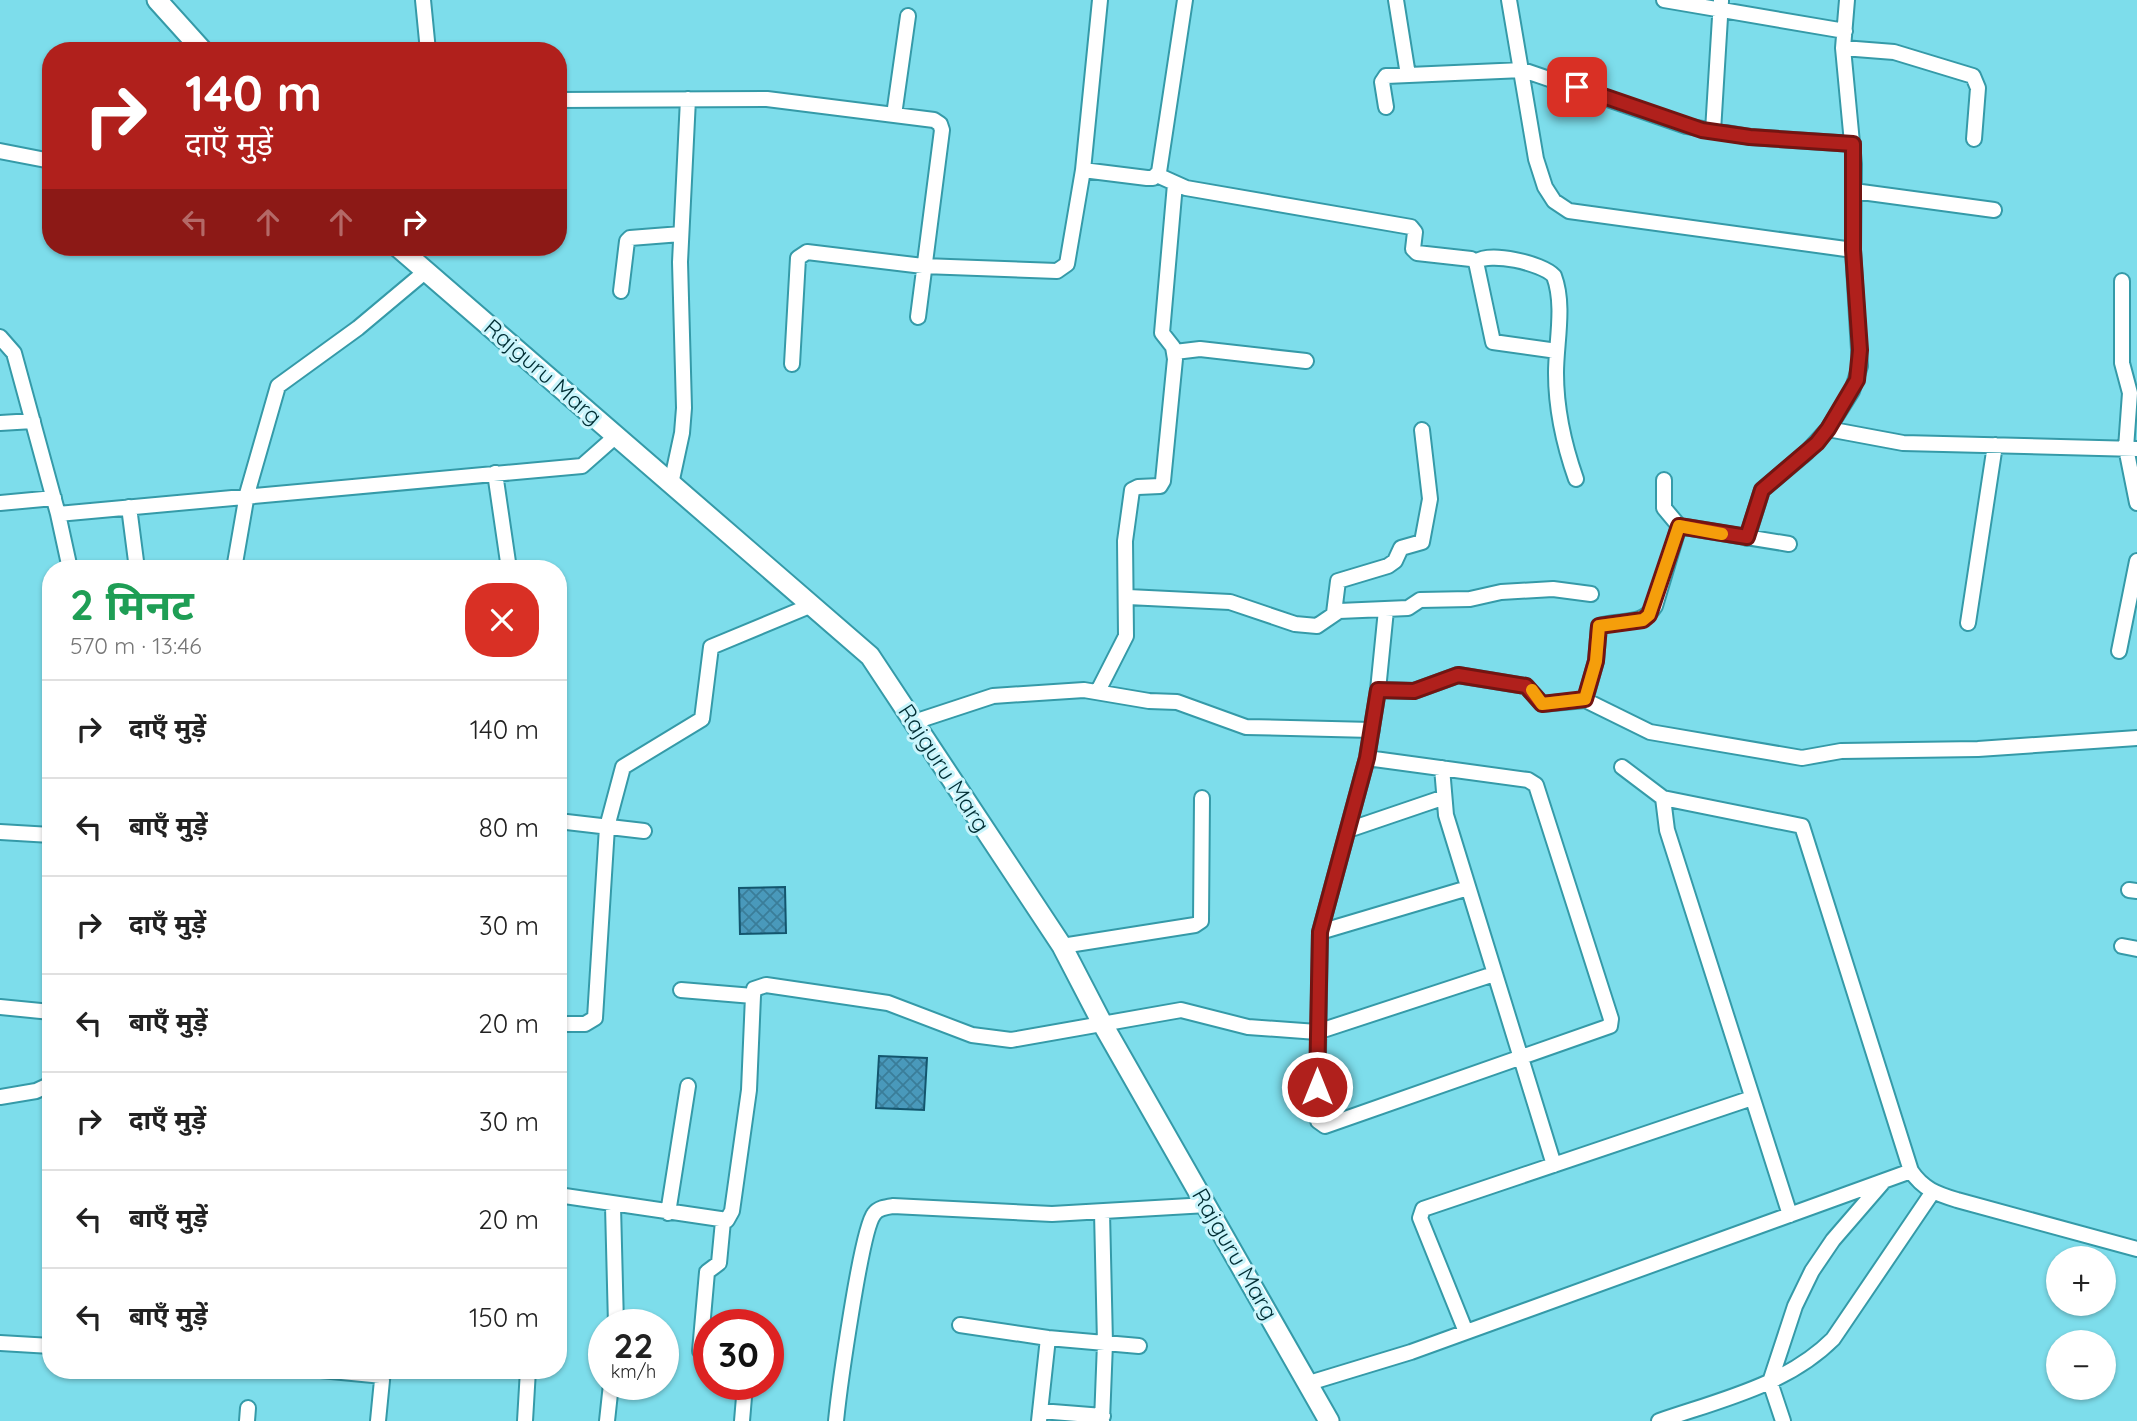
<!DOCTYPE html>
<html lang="hi">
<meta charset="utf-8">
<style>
:root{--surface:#fff;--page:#f6f6f6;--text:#222;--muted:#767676;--line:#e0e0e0}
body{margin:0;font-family:Quicksand,"Noto Sans Devanagari",sans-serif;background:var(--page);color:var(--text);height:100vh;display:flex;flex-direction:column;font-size:26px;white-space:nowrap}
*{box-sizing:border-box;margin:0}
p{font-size:23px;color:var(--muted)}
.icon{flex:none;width:38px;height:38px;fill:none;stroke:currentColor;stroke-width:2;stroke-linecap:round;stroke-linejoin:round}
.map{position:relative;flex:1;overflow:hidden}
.sheet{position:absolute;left:42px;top:560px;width:525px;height:819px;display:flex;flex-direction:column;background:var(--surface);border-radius:28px;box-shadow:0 2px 5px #0004}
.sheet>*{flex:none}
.guide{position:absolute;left:42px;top:42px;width:525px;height:214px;border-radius:28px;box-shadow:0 2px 5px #0004;background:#b0201c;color:#fff;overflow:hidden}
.fabs{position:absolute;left:2046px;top:1246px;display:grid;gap:14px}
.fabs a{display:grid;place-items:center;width:70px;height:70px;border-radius:50%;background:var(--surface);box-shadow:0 2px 5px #0004;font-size:35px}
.speed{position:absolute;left:588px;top:1309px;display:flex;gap:14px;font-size:35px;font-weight:700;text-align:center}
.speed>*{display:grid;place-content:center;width:91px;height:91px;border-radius:50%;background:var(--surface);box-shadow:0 2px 5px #0004;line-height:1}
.speed small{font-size:18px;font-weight:400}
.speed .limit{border:10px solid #d22;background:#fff;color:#111}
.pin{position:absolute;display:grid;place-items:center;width:60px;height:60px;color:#fff;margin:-30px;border-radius:14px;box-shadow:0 4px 10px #0006}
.me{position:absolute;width:77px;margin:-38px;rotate:0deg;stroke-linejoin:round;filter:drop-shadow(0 0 5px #0008)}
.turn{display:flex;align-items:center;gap:24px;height:147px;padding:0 28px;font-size:32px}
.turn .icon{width:91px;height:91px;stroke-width:2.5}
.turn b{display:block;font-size:49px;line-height:60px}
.lanes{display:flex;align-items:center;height:66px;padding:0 28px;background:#0003;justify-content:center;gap:35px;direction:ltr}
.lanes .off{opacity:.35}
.round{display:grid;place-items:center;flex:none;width:74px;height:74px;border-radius:28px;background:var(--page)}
.overview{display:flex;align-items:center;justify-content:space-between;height:119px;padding:0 28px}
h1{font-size:42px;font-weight:700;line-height:52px;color:#1e9e55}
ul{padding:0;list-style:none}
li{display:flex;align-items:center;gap:21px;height:98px;padding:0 28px;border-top:2px solid var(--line)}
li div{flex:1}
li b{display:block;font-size:26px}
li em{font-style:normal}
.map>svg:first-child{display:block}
.building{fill:url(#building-cross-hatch);stroke:#13556d;stroke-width:2}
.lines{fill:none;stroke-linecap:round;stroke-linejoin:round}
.minor-casing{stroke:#359aa8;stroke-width:18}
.tertiary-casing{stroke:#359aa8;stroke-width:23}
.minor{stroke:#fff;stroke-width:14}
.tertiary{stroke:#fff;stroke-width:19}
.route-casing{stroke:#721512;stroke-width:18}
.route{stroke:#b0201c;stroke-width:12}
.slow{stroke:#f59e0b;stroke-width:12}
.labels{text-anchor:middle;stroke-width:6;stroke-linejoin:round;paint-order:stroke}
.street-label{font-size:23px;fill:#012e34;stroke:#c9f5fc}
</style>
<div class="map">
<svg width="2137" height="1421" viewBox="0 0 2137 1421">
<defs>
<pattern id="building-cross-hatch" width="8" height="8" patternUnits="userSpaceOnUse" patternTransform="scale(1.75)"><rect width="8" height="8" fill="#4999bb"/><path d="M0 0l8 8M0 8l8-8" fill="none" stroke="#3a7d99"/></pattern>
</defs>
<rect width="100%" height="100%" fill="#7dddeb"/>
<!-- building -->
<path class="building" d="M785 887 786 933 740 934 739 888Z
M879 1056 927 1058 924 1110 876 1108Z"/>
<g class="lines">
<defs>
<path id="minor" d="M423 0 428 51
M1396 0 1408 75
M1509 0 1536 159 1545 187 1554 201 1569 211 1853 250
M1664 0 1845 31
M1843 48 1894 52 1973 76 1978 88 1974 139
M558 100 767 99 934 120 940 124 942 130 918 317
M1386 107 1382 82 1386 76 1523 70 1686 126 1750 137 1853 144
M894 115 908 16
M1713 131 1721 1
M0 151 51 161
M1083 170 1147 178H1153L1159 172 1185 0
M1157 175 1186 188 1411 227 1415 232 1413 249 1417 253 1471 259 1476 262 1493 342 1557 351
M1854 191 1994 210
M1476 262C1489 251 1542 263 1554 276 1565 305 1556 343 1556 373 1556 410 1564 445 1576 479
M2122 281V363L2130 393 2126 448 2137 503
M621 291 627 241 630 238 681 234
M0 337 14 353 58 514 582 466 616 436
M1175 352 1200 349 1306 361
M792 364 798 258 807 252 923 266 1057 271 1067 264 1083 170 1100 0
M0 423 33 421
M1828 429 1903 443 2137 449
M495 473 509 569
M1664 480V508L1679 526 1789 544
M671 484 682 433 684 408 680 262 688 99
M0 503 54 498
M129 507 137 569
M58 514 70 569
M1747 538 1762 490 1807 452 1828 429 1852 391 1860 366 1853 250 1854 164 1843 48 1847 0
M234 569 247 494 278 386 358 328 426 271
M1128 597 1230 602 1295 624 1317 626 1339 611 1408 608 1420 600 1470 599 1501 592 1553 589 1591 594
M1334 613 1338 581 1388 566 1395 561 1401 548 1422 542 1430 499 1422 430
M1968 623 1995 445
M2119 651 2137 561
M1378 690 1414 691 1458 675 1526 686 1542 704 1585 700 1650 732 1802 758 1841 751 1978 749 2137 738
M1098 691 1126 636 1125 541 1132 490 1138 487 1160 486 1163 481 1175 359 1173 347 1162 333 1175 184
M1585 700 1596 661 1599 626C1620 619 1642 627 1655 606L1679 526
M914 722 993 696 1084 690 1149 701 1177 702 1246 727 1372 730
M1367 758 1528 780 1536 785 1611 1019 1610 1026 1325 1126 1318 1121 1317 1114 1320 932 1367 758 1378 690 1386 610
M1622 767 1663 798 1802 826 1911 1171C1923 1189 1937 1194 1957 1200L2137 1249
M1442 768 1446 815 1554 1165
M1663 798 1667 830 1790 1215
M558 821 644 831
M1348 830 1442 798
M0 832 51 835
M2129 890 2137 891
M1320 932 1468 888
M1062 946 1195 925 1201 921 1202 798
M2122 946 2137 949
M681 990 753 996
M0 1007 51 1012
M558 1024H585L595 1018 607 827 623 767 702 719 711 647 812 605
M0 1097 36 1091 51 1084
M558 1195 727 1220 732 1211 749 1090 753 996 754 989 766 985 888 1003 972 1035 1011 1040 1181 1010 1248 1027 1317 1032 1494 974
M613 1206 616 1325
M1102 1212 1105 1343 1102 1421
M668 1213 688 1086
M960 1325 1048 1338 1139 1346
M1466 1332 1420 1218 1423 1209 1752 1098
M0 1343 51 1346
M700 1351 707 1272 719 1263 723 1221
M321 1370 383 1376
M1309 1383 1411 1352 1911 1171
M1040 1411 1103 1416
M247 1421 248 1408
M378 1421 383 1370
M525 1421 528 1370
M607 1421 611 1384
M742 1421 744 1397
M836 1421C839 1391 861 1230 874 1214 878 1208 886 1207 893 1206L1052 1214 1207 1205
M1039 1421 1048 1338
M1659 1421C1720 1400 1787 1385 1833 1339L1932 1193
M1783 1421 1770 1382 1795 1306 1812 1271 1833 1240 1884 1181"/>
<path id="tertiary" d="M157 0 203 51
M398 247 870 656 1062 946 1102 1023 1329 1421"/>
</defs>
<!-- minor casing -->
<use href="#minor" class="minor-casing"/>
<!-- tertiary casing -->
<use href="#tertiary" class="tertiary-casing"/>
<!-- minor -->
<use href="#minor" class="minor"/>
<!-- tertiary -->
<use href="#tertiary" class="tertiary"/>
</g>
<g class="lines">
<defs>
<path id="route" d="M1317 1087 1320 932 1367 758 1378 690 1414 691 1458 675 1526 686 1542 704 1585 699 1596 661 1599 626 1643 620 1649 615 1679 526 1747 537 1762 490 1817 443 1828 429 1857 380 1860 350 1853 250V144L1750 137 1702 130 1577 87"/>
</defs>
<!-- route casing -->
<use href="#route" class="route-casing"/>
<!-- route -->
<use href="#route" class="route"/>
<!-- slow -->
<path class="slow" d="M1532 690 1542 704 1585 699 1596 661 1599 626 1643 620 1649 615 1679 526 1722 534"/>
</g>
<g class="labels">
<!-- street labels -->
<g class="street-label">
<text transform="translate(543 372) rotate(41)" y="8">Rajguru Marg</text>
<text transform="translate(944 768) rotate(57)" y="8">Rajguru Marg</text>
<text transform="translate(1235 1254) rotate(60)" y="8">Rajguru Marg</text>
</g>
</g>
</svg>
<div class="fabs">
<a>+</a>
<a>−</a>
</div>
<div class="speed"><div>22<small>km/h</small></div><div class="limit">30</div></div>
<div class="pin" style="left:1577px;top:87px;background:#d93025"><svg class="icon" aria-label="arrive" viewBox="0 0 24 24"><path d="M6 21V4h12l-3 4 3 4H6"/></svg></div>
<svg class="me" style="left:1317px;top:1087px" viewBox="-20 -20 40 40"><circle r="17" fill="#b0201c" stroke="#fff" stroke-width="3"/><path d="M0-11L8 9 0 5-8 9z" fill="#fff"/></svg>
<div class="guide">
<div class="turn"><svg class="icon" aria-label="right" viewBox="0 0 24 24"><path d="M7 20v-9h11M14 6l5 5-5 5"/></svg><div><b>140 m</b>दाएँ मुड़ें</div></div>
<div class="lanes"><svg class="icon off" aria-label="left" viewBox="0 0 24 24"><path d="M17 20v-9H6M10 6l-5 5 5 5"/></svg><svg class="icon off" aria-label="ahead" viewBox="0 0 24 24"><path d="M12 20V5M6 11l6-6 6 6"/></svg><svg class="icon off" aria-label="ahead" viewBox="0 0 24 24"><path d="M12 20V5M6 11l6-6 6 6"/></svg><svg class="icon" aria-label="right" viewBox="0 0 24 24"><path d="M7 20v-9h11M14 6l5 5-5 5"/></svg></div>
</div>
<section class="sheet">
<div class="overview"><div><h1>2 मिनट</h1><p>570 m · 13:46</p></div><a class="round" style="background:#d93025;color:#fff"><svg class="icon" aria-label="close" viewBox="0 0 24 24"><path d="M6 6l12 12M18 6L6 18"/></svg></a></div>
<ul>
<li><svg class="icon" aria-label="right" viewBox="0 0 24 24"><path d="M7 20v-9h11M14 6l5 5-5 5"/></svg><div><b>दाएँ मुड़ें</b></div><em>140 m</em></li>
<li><svg class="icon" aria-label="left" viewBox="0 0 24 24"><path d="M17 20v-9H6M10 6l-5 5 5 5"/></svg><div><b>बाएँ मुड़ें</b></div><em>80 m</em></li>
<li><svg class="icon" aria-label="right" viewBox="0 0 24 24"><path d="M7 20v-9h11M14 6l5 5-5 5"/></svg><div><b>दाएँ मुड़ें</b></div><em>30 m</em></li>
<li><svg class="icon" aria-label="left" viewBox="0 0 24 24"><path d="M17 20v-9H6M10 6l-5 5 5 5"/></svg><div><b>बाएँ मुड़ें</b></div><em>20 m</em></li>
<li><svg class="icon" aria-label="right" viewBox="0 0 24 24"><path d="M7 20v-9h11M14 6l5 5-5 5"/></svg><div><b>दाएँ मुड़ें</b></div><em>30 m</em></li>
<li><svg class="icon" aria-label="left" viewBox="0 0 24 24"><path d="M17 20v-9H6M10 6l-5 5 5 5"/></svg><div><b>बाएँ मुड़ें</b></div><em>20 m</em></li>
<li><svg class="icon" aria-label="left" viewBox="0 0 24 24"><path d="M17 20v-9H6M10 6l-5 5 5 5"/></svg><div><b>बाएँ मुड़ें</b></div><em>150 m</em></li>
</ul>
</section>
</div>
